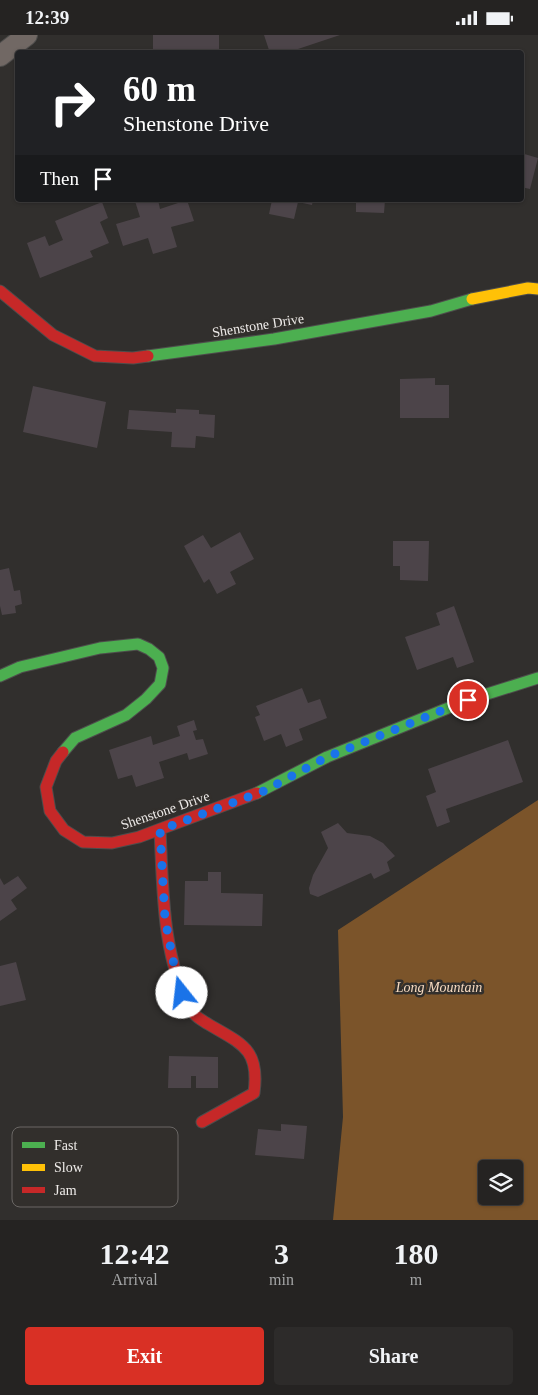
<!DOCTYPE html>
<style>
:root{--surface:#252322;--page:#2d2b2a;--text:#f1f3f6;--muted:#a3a4a5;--line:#424040;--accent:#d93025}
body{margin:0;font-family:Georgia,serif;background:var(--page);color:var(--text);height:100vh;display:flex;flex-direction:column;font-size:19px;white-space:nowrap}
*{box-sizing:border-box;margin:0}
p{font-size:16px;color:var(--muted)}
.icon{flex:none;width:28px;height:28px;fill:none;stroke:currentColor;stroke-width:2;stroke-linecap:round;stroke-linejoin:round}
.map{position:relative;height:1185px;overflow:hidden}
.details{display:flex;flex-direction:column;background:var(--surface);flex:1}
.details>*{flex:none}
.hud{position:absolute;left:15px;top:15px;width:509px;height:152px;border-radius:5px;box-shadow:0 1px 4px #0004,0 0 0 1px var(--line);background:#202124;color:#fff;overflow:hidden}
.tools{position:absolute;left:478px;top:1125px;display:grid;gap:10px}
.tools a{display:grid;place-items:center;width:45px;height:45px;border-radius:5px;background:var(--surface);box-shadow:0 1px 4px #0004,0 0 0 1px var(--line);font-size:25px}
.pin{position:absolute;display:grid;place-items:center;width:42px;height:42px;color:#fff;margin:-21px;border:2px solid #fff;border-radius:50%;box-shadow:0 1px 5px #0007}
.me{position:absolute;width:55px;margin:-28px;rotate:344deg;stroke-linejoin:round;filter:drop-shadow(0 0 4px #0008)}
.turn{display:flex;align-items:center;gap:18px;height:105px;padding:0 25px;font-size:22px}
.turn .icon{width:65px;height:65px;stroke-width:2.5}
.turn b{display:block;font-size:35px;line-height:42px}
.then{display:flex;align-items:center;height:48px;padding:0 25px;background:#0003;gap:10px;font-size:19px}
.eta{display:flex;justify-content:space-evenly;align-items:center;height:85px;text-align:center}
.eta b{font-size:30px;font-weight:800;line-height:35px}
.primary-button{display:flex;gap:10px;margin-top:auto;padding:10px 25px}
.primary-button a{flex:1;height:58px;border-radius:5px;background:var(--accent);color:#fff;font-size:20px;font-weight:800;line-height:58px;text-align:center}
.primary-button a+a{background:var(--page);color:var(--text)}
.status{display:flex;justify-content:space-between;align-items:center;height:35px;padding:0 25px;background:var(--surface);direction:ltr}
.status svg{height:14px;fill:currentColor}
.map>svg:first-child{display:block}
.forest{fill:#7b542a;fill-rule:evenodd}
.building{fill:#4c4449}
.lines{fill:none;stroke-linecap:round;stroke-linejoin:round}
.street-casing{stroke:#4e4d4c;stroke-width:22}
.fast-casing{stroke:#4e4d4c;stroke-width:13}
.slow-casing{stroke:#4e4d4c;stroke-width:13}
.jam-casing{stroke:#4e4d4c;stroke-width:13}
.street{stroke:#716864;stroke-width:20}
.fast{stroke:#4caf50;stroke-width:11}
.slow{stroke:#ffc107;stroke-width:11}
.jam{stroke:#c62828;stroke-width:11}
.route{stroke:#1a73e8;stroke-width:9;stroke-dasharray:0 16.2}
.labels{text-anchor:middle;stroke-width:5;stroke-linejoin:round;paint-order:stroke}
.street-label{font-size:14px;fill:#eeebe9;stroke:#322f2c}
.park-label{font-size:14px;font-style:italic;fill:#f6dac0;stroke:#322f2c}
.key{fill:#322f2c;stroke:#6a6765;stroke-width:1}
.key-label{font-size:14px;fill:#eeebe9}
</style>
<div class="status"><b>12:39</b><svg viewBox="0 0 49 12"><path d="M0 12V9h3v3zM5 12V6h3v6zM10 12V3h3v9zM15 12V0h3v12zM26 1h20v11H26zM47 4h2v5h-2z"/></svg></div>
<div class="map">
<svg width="538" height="1185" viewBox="0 0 538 1185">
<rect width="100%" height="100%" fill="#312f2d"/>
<!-- forest -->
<path class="forest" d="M538 765V1185H333L343 1082 338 895ZM486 1134H514V1161H486Z"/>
<!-- building -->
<path class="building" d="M153 0H219V18H153Z
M264 0H340L292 16V18H262L269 15Z
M521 118 538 123 530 154 521 152Z
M138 165H158L160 174 187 165 194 186 171 192 177 212 153 219 148 203 123 211 116 189 140 182 135 166Z
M272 165H313L312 170 298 167 294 184 269 179Z
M356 165H385L384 178 356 177Z
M102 167 108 183 100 187 109 208 90 216 93 222 40 243 27 208 45 201 49 211 63 205 55 186Z
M435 343V350H449V383H400V344Z
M33 351 106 367 97 413 23 397Z
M176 374 199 375V379L215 380 214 403 196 401 195 413 171 412 172 397 127 394 129 375 176 378Z
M240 497 254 524 230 537 236 549 217 559 209 544 204 548 184 511 203 500 211 513Z
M393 506H429L428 546 400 545V531H393Z
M9 533 14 556 20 555 22 569 15 571 16 578 2 580 0 571V535Z
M454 571 474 627 457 633 453 622 417 635 405 602 440 590 436 578Z
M302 653 308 668 320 664 327 683 299 694 303 705 286 712 281 699 264 706 255 682 260 680 256 671Z
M194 685 197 695 193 696 196 705 203 704 208 719 189 725 187 718 159 727 164 743 136 752 132 740 118 744 109 715 151 701 153 710 180 701 177 691Z
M508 705 523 747 446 774 450 787 437 792 426 761 436 757 428 734Z
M338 788 347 798 370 801 383 808 395 821 387 827 390 836 374 844 371 838 318 862 310 859 309 853 313 840 328 813 321 797Z
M208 837H221V858L263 859 262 891 184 890 185 846H208Z
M18 841 27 853 11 865 17 874 0 886V843L4 850Z
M16 927 26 965 0 971V931Z
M169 1021 218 1022V1053H196V1041H191V1053H168Z
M281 1089 307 1091 304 1124 255 1120 258 1094 281 1096Z"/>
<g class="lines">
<defs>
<path id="street" d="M0 21 27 0"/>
<path id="fast" d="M148 321 274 304 431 276 472 264
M0 641 20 632 100 613 138 609 149 614 159 622 163 633 160 649 146 664 126 680 75 703 63 717
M257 758 327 722 468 665 538 643"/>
<path id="slow" d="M472 264 528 253 538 254"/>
<path id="jam" d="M0 256 53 300 95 321 133 323 148 321
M63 717 56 726 46 752 50 776 64 795 83 807 112 808 139 802 257 758
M160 795C163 855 162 921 191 975 195 982 202 985 208 989 242 1009 260 1014 254 1058L202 1087"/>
</defs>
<!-- street casing -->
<use href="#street" class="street-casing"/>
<!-- fast casing -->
<use href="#fast" class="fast-casing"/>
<!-- slow casing -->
<use href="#slow" class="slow-casing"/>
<!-- jam casing -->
<use href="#jam" class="jam-casing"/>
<!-- street -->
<use href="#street" class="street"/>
<!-- fast -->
<use href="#fast" class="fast"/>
<!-- slow -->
<use href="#slow" class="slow"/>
<!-- jam -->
<use href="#jam" class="jam"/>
</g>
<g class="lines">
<!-- route -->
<path class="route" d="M182 958 175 935 165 884 160 795 264 756 327 722 468 665"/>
</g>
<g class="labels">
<!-- street labels -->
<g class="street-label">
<text transform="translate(258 290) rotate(-9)" y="5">Shenstone Drive</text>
<text transform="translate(165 775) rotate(-19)" y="5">Shenstone Drive</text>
</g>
<!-- park labels -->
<g class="park-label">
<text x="439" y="957">Long Mountain</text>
</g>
</g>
<!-- legend -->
<rect x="12" y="1092" width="166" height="80" rx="8" class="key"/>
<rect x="22" y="1107" width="23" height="6" fill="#4caf50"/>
<rect x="22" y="1129" width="23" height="7" fill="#ffc107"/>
<rect x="22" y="1152" width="23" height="6" fill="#c62828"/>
<g class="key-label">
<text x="54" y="1115">Fast</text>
<text x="54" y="1137">Slow</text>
<text x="54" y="1160">Jam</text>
</g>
</svg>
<div class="tools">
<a><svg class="icon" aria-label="layers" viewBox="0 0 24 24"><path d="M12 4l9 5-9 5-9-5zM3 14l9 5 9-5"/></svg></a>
</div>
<div class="pin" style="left:468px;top:665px;background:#d93025"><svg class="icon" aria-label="arrive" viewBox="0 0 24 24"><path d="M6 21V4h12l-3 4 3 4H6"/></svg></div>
<svg class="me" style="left:182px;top:958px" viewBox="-20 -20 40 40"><circle r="19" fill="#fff"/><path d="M0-13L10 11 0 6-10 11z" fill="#1a73e8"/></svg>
<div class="hud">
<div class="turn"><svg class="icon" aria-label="right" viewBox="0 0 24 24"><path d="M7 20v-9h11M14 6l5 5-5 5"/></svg><div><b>60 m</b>Shenstone Drive</div></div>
<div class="then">Then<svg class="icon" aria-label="arrive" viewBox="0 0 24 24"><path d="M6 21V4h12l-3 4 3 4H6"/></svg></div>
</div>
</div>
<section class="details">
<div class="eta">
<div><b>12:42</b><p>Arrival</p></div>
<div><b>3</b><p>min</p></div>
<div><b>180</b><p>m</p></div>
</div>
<div class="primary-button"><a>Exit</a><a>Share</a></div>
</section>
